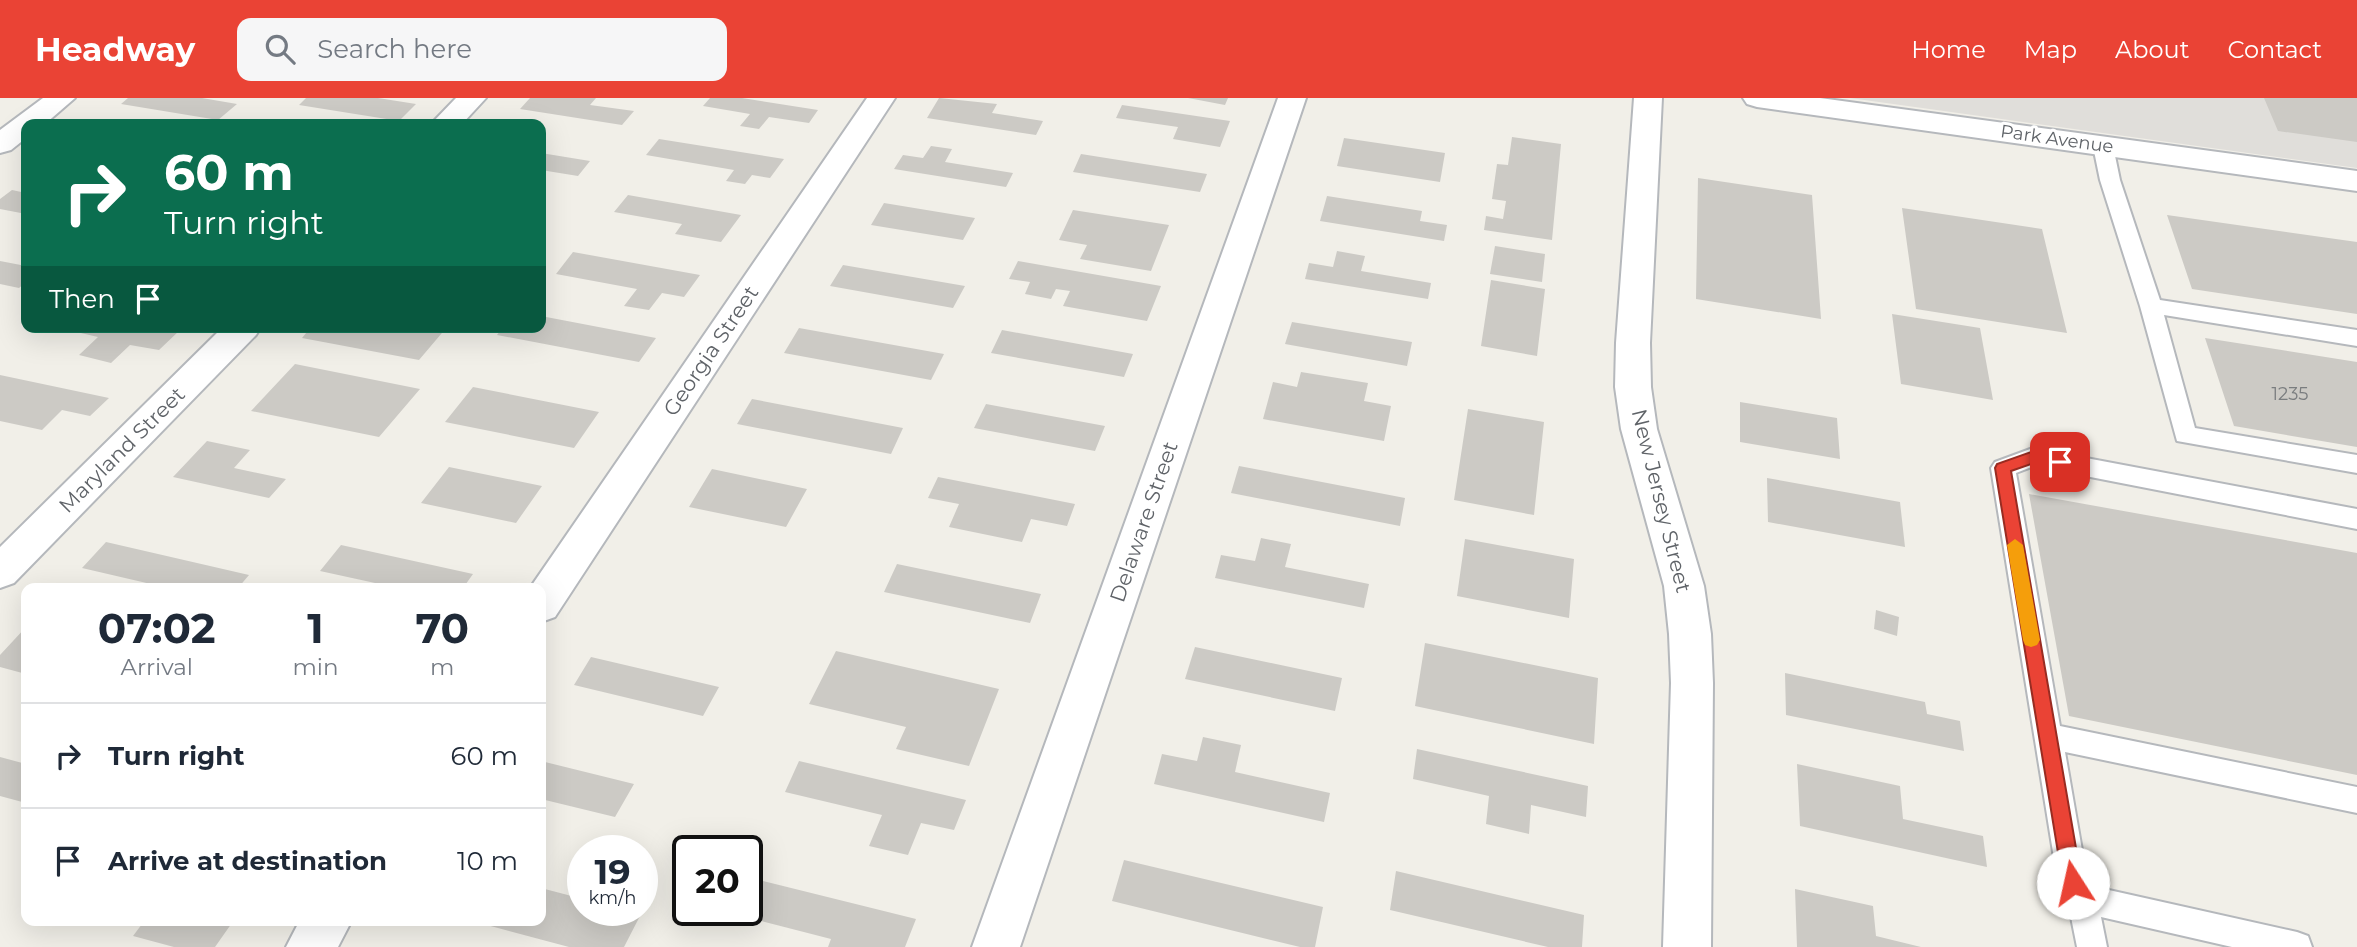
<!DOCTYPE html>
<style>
:root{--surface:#fff;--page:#f6f6f7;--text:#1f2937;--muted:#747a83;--line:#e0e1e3;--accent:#ea4335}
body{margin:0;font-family:Montserrat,sans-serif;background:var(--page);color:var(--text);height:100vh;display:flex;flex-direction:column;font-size:26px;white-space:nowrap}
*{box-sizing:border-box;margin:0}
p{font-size:23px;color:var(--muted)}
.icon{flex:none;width:38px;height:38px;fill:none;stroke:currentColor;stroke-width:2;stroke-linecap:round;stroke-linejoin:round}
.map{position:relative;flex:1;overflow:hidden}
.panel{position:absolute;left:21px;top:485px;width:525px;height:343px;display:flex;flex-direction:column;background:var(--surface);border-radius:14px;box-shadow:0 7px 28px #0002}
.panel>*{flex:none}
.banner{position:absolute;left:21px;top:21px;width:525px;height:214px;border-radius:14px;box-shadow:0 7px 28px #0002;background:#0b6e4f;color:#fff;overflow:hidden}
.speed{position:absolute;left:567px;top:737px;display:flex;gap:14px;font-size:35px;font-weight:700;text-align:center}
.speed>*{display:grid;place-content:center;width:91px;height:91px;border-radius:50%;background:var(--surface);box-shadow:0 7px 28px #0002;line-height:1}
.speed small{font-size:18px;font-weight:400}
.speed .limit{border:4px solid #111;border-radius:10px;background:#fff;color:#111}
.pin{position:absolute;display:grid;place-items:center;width:60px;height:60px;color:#fff;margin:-30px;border-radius:14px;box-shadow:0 4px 10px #0006}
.me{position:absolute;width:77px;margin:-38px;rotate:350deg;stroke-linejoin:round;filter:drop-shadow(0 0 5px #0008)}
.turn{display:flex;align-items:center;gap:24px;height:147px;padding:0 28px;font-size:32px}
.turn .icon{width:91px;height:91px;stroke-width:2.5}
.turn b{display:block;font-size:49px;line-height:60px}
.then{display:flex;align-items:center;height:66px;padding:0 28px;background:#0003;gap:14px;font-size:26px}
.eta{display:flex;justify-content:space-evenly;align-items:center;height:119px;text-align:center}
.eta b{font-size:42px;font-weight:700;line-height:49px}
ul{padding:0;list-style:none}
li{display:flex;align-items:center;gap:21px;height:105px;padding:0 28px;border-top:2px solid var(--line)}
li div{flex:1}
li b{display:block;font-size:26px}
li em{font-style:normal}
header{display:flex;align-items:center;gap:42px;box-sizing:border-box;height:98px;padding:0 35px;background:var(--accent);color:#fff}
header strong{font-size:33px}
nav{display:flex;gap:38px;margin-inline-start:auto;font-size:24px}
.search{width:490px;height:63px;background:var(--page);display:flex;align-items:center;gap:18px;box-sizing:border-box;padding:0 24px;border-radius:14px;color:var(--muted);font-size:26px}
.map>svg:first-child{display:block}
.industrial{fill:#e0deda}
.building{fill:#cccac5}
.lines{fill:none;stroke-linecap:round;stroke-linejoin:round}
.service-casing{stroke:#b5b8bc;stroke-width:4}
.minor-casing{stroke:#b5b8bc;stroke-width:4}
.service{fill:#fff;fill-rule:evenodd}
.minor{fill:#fff;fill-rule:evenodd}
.route{fill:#ea4335;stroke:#982c22;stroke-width:2}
.slow{fill:#f59e0b}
.labels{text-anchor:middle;stroke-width:6;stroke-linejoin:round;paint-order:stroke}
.far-street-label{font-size:18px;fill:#5f6368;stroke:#fff}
.number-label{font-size:18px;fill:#7a7d7f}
.street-label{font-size:21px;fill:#5f6368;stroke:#fff}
</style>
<header>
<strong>Headway</strong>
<div class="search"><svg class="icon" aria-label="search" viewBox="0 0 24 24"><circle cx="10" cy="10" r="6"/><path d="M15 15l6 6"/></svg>Search here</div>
<nav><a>Home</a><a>Map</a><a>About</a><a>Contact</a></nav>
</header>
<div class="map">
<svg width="2357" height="849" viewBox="0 0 2357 849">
<rect width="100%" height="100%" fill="#f1efe8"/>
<!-- industrial -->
<path class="industrial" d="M1850 0H2357V70Z"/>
<!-- building -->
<path class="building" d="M128 0H202L237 6 218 22 121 6Z
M306 0H378L416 6 399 23 299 7Z
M530 0H596L590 7 634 13 622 27 520 11Z
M710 0H742L818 12 809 25 769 19 759 31 740 28 750 16 703 8Z
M939 0 997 6 992 15 1043 23 1036 37 927 20Z
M1188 0H1228L1225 7Z
M2264 0H2357V44L2278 33Z
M1122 7 1230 23 1220 49 1173 41 1178 29 1116 20Z
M1512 39 1561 46 1552 142 1484 132 1486 118 1503 121 1506 103 1492 101 1497 66 1508 67Z
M1344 40 1445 55 1440 84 1337 68Z
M659 41 784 61 770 80 752 77 745 86 726 83 734 72 646 57Z
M931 48 952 51 945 64 1013 75 1006 89 894 71 903 57 923 60Z
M541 55 590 63 578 78 541 72Z
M1081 56 1207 76 1200 94 1073 74Z
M1698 80 1812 97 1821 221 1696 201Z
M12 92 26 95V116L0 111V101Z
M628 97 741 117 721 144 675 136 682 126 614 114Z
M1327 98 1422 113 1420 123 1447 127 1444 143 1320 123Z
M884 105 975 120 963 142 871 127Z
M1902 110 2042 131 2067 235 1916 211Z
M1073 112 1169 127 1151 173 1080 161 1087 147 1059 142Z
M2167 117 2357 144V216L2192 191Z
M1495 148 1545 156 1542 184 1490 176Z
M1337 153 1365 158 1361 173 1431 185 1428 201 1305 181 1309 165 1333 169Z
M573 154 700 177 684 199 662 195 649 212 624 208 637 191 556 176Z
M0 163 26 168V184L19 190 0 186Z
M1018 163 1161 188 1147 223 1063 208 1070 193 1056 191 1051 201 1025 196 1030 184 1009 181Z
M843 167 965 188 953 210 830 188Z
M1491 182 1545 191 1537 258 1481 248Z
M1892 216 1980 230 1993 302 1901 286Z
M541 218 656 240 639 264 497 237 503 229H541Z
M1292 224 1412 244 1407 268 1285 246Z
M55 229H166L180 232 159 252 130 247 111 265 79 257 98 239Z
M311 229H447L419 262 302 240Z
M799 230 944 256 931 282 784 255Z
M1002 232 1133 256 1124 279 991 255Z
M2205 240 2357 264V349L2234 328Z
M295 266 420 291 379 339 251 313Z
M1301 274 1368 285 1364 303 1391 308 1384 343 1263 321 1273 284 1297 289Z
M0 277 109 300 90 318 62 312 42 332 0 323Z
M473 289 599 314 574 350 445 324Z
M752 301 903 330 891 356 737 326Z
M1740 304 1837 320 1840 361 1740 344Z
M986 306 1105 328 1095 353 974 330Z
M1468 311 1544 324 1534 417 1454 402Z
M207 343 250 352 234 370 286 381 269 400 173 379Z
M1239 368 1405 400 1400 428 1231 395Z
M449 369 542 388 516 425 421 405Z
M712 371 807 391 786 429 689 409Z
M938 379 1075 406 1067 428 1031 421 1022 444 949 429 959 406 928 400Z
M1767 380 1900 404 1905 449 1768 424Z
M2029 396 2357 455V677L2069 618Z
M1261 440 1291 446 1285 469 1369 486 1364 510 1215 480 1221 457 1255 463Z
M1465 441 1574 461 1569 520 1457 498Z
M106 444 249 477 238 490H168L82 470Z
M341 447 473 476 463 490H398L320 473Z
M897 466 1041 496 1030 525 884 494Z
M1876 512 1899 519 1897 538 1874 531Z
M26 529V576L0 569V557Z
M1425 545 1598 580 1594 646 1415 608Z
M1195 549 1342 580 1335 613 1185 581Z
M836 553 999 591 969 668 896 651 906 629 809 606Z
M591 559 719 589 703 618 574 587Z
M1785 575 1925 604 1927 616 1960 623 1964 653 1786 617Z
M1203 639 1241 647 1235 674 1330 695 1324 724 1154 686 1162 656 1197 663Z
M1417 651 1588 688 1586 719 1531 707 1529 736 1486 726 1489 698 1413 681Z
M0 659 26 666V705L0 698Z
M541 663 634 686 615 719 541 701Z
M799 663 966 702 954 732 921 725 908 757 869 748 882 717 785 694Z
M1797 666 1900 688 1903 721 1983 738 1987 769 1800 728Z
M1124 762 1323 809 1315 849H1300L1112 803Z
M1396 773 1584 817 1582 849H1548L1390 812Z
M747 779 916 821 905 849H828L831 841 722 813 747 812Z
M541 790 583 801V812H627L641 816 624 849H569L472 823 541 822Z
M1795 791 1873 808 1876 838 1921 849H1797Z
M145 822H234L215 849H174L133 838Z"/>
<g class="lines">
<defs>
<path id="service" d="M2103 42 2113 48 2120 82 2160 202 2357 232V248L2164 217 2195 330 2357 357V375L2177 343 2140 208 2100 82 2093 48Z
M2033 350 2357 411V431L2034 368 2016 375 2060 628 2357 689V715L2065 654 2087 781 2091 788 2297 834 2308 838 2312 849H2232L2101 819 2107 849H2077L2068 804 2058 785 1991 370 1995 364Z"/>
<path id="minor" d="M43 0H75L45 26H26V40L11 52 0 55V32Z
M456 0H486L462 26H431Z
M867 0H895L555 519 541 524V490H530Z
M1278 0H1306L1020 849H972Z
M1634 0H1662L1650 245 1651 289 1657 331 1704 488 1711 536 1713 585 1711 849H1663L1671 585 1669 536 1664 488 1621 331 1615 289 1616 245Z
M1743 0H1820L2357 73V93L1757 9 1747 6Z
M223 229H261L256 237 14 485 0 490V449Z
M300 822H352L338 849H286Z"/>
</defs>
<!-- service casing -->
<use href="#service" class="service-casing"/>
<!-- minor casing -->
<use href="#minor" class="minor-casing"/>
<!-- service -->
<use href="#service" class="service"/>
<!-- minor -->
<use href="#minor" class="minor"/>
</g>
<!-- route -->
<path class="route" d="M2034 353 2060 358 2068 364 2060 370 2034 365 2011 373 2082 785 2079 792 2073 795 2066 792 2063 785 1995 370 1997 366Z"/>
<!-- slow -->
<path class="slow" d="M2015 441 2023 447 2040 542 2037 547 2031 549 2025 547 2023 542 2007 447Z"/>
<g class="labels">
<!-- far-street labels -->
<g class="far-street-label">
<text transform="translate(2057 41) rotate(8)" y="6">Park Avenue</text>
</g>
<!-- number labels -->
<g class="number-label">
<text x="2290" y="302">1235</text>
</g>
<!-- street labels -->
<g class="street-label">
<text transform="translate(711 253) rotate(-56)" y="7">Georgia Street</text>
<text transform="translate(122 352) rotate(-45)" y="7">Maryland Street</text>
<text transform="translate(1661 403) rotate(76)" y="7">New Jersey Street</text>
<text transform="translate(1144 424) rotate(-71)" y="7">Delaware Street</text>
</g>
</g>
</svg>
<div class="speed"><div>19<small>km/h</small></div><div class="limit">20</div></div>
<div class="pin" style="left:2060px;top:364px;background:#d93025"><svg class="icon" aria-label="arrive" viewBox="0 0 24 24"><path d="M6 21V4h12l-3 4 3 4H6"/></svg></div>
<svg class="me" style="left:2073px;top:785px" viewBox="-20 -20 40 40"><circle r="19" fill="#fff"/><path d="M0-13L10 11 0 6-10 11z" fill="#ea4335"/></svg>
<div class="banner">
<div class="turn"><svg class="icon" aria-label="right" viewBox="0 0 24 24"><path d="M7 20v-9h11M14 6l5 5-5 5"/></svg><div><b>60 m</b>Turn right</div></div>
<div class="then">Then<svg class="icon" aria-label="arrive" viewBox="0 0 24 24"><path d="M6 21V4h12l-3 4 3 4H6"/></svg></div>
</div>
<section class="panel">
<div class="eta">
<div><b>07:02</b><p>Arrival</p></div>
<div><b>1</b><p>min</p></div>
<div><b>70</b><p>m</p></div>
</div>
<ul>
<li><svg class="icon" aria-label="right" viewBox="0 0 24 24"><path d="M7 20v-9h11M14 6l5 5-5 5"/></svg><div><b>Turn right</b></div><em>60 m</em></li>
<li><svg class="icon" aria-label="arrive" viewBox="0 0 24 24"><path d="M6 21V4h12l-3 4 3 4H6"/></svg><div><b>Arrive at destination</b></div><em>10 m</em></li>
</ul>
</section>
</div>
